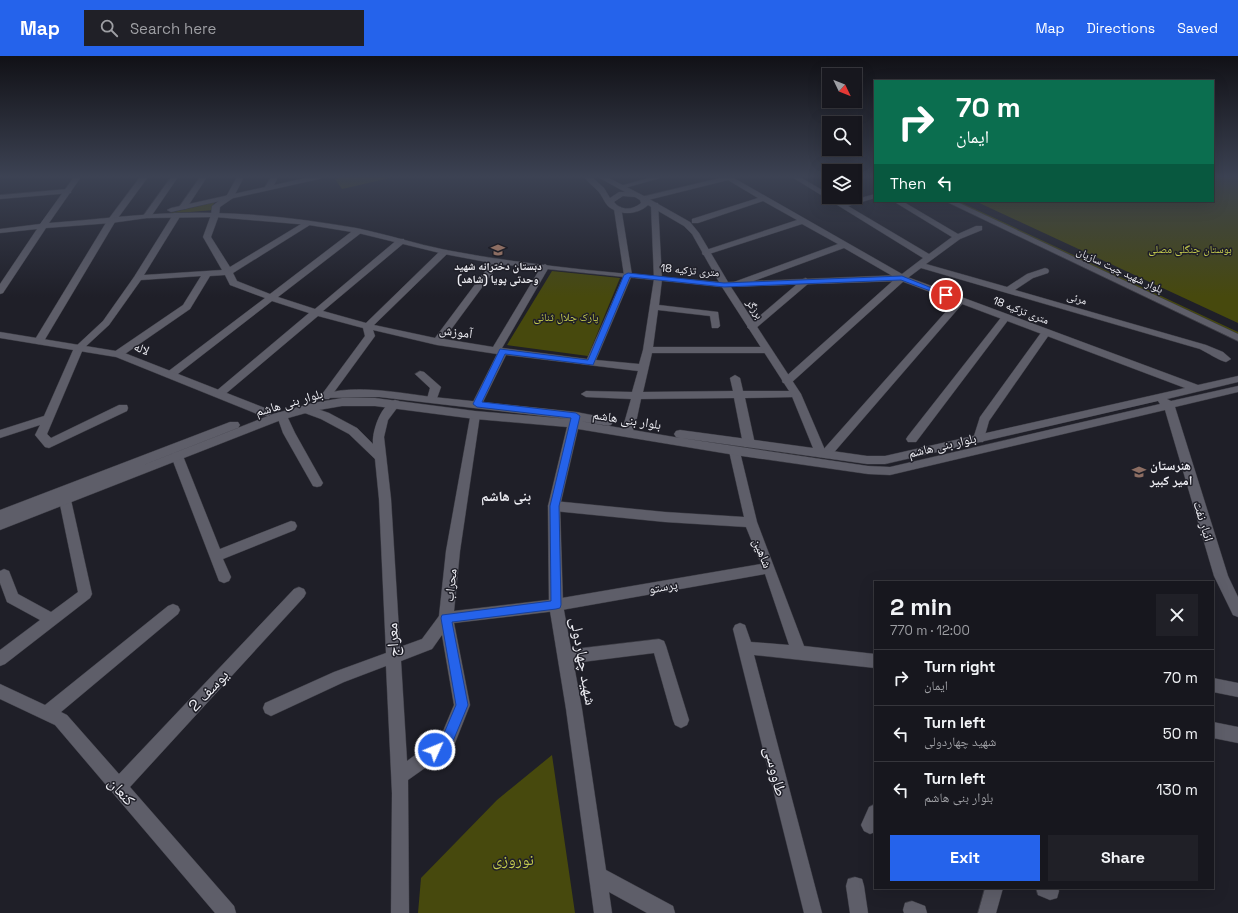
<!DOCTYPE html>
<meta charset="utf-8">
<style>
:root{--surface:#17171e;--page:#202027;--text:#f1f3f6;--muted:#9e9fa4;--line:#36363c;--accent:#2563eb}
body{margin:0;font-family:"Space Grotesk","Noto Naskh Arabic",sans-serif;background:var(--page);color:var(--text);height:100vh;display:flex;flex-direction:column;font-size:15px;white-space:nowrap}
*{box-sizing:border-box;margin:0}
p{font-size:13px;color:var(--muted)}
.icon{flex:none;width:22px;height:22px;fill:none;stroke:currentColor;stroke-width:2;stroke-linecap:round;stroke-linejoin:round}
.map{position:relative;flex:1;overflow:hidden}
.sheet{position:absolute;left:874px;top:525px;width:340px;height:308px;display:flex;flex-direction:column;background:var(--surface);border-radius:0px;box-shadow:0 4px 16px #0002,0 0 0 1px var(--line)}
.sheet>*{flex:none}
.hud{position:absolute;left:874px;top:24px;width:340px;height:122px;border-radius:0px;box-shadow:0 4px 16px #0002,0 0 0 1px var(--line);background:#0b6e4f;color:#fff;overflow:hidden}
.needle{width:26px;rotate:133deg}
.fabs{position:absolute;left:822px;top:12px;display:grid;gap:8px}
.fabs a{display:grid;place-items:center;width:40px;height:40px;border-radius:0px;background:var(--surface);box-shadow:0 4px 16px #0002,0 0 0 1px var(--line);font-size:20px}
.pin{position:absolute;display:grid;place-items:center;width:34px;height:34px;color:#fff;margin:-17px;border:2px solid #fff;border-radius:50%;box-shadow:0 1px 4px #0007}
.me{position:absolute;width:44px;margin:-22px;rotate:46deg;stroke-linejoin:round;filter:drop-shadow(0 0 3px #0008)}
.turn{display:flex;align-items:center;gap:14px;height:84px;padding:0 16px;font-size:18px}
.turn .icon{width:52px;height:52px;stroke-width:2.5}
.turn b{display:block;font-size:28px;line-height:34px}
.then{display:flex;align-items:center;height:38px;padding:0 16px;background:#0003;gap:8px;font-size:15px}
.round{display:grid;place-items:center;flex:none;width:42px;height:42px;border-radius:0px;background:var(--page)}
.headline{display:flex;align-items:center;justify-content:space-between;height:68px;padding:0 16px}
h1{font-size:24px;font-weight:700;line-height:30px}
.button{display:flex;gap:8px;margin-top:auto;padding:8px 16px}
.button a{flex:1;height:46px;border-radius:0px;background:var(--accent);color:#fff;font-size:16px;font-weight:700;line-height:46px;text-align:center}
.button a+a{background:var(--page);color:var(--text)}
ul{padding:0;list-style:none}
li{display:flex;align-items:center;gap:12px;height:56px;padding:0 16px;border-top:1px solid var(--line)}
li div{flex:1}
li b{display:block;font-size:15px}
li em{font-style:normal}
header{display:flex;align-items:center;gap:24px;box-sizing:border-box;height:56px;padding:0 20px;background:var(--accent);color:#fff}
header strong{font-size:19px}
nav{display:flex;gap:22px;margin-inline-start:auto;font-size:14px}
.search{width:280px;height:36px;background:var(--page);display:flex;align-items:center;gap:10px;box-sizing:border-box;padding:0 14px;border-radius:0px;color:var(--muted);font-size:15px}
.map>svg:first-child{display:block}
.green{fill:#47490d}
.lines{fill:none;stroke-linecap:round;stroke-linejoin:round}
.minor-casing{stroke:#3b3b43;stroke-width:1}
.tertiary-casing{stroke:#3b3b43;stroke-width:1}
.secondary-casing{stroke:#3b3b43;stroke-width:1}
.minor{fill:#5e5e69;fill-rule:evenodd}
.tertiary{fill:#5e5e69;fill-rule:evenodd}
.secondary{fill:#5e5e69;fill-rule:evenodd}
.route{fill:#2563eb;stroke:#184099}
.labels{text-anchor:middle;stroke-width:3;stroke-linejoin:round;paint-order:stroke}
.far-park-label{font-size:11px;fill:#c4ca4d;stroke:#1f1f28}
.far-poi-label{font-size:11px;font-weight:bold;fill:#eeeef4;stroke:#1f1f28}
.far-street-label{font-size:11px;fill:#eeeef4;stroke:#1f1f28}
.street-label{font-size:13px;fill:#eeeef4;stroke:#1f1f28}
.poi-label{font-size:13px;font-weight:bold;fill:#eeeef4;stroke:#1f1f28;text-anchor:start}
.neighbourhood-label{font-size:14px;font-weight:bold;fill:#eeeef4;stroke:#1f1f28}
.near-street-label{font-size:16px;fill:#eeeef4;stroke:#1f1f28}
.near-park-label{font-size:16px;fill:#c4ca4d;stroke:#1f1f28}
</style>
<header>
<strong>Map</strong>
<div class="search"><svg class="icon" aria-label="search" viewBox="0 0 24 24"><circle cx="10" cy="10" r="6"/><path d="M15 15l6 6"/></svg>Search here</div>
<nav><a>Map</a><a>Directions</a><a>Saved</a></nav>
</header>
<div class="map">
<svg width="1238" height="857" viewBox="0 0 1238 857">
<rect width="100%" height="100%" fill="#1f1f28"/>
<!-- green -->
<path class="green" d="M345 121H389L390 122 342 133 335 123Z
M1213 121H1238V267L975 145H1213Z
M953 145H958L1208 262 1238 276V280Z
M215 146 212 150 214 154 166 158Z
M552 215 620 222 588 300 507 289Z
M552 699 575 857H418L421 822 497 744Z"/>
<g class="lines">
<defs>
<path id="minor" d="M140 121H148L115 166 44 285 39 288 36 287 34 285 107 165Z
M171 121H178L150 162H144L143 160Z
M200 121H207L186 153H180L179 151Z
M237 121H244L233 142 220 151 219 159 211 181 230 211 306 165H309L313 167 233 217 237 225 270 238 355 173H361V177L278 241 315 253 398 183H404V187L323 255 366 267 441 194H447L448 196 447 198 374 269 435 282 494 203H500L501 205 500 207 444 283 493 291 541 211 545 208 549 211 502 292 587 303 624 219 614 153 615 151H621L632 219 596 304 639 308 643 294 654 223 651 149 655 147H658L662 223 659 249 718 256 720 270 718 272H712L710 260 658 254 653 291H767L772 294 767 297H652L643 336 733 335 730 322 735 319 740 322 743 335H796L801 338 796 341 745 342 755 388 753 391H745L743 388 734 342 641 343 635 371 633 374H625L623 371 631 343 586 341 581 338 586 335 632 336 638 315 506 299 482 348 481 351H473L472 348 497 298 437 289 373 274 375 280 329 343H321L320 341 365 280 363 272 318 260 223 340 219 341 214 338 215 336 309 257 272 245 174 321H166L165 319 166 317 265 242 230 229 225 219 210 220 190 253 122 300H114L113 298 114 296 183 249 201 220 141 224 109 269 83 293 47 378 51 382 119 349H127L128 352 127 355 49 392 45 391 35 379 40 369 0 382V374L44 360 74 292 103 265 134 221 174 157H180L181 159 144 219 222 214 203 181 211 159 212 150 227 139Z
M271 121H278L272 133H269L265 131Z
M652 121H664L621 133 617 131Z
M724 121H732L902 218 923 202 792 121H800L829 138V141H833L838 144 842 142H845L846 146 875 138V142L848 150 929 198 952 181 893 145H902L958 178 976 170H982V174L960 183 926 208 1007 231 1027 218 1045 212 1048 213 1049 215 1048 217 1033 222 1015 234 1206 289 1223 296 1231 303 1226 306C1218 304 1208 297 1200 293L921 212 905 224 791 327H783L782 325 783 323 896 222 844 192 740 230H734L733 228 734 226 838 188 802 168 706 199H703L702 197 703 195 797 164 763 145 698 167H692V163L758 142 728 124 644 145 640 143 641 141Z
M68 133H71V137L0 143V139Z
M806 222 810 225 809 227 755 273H749L747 271 749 269 803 223Z
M961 241 966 244 964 246 830 401 826 402 822 401 820 398 822 395 958 242Z
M1006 258 1011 261 1009 263 916 386H908L906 383 908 380 1003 259Z
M1046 273 1051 276 989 365 983 386H975L973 383 980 361 1043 274Z
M420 315 424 316 441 331 436 345H428L427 343 430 332 415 318Z
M395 344 399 345 400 348 388 364 384 381 391 443 400 591 422 583 439 560 446 495 471 356H479L480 359 460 495 454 555 556 543 761 508 746 471 665 466 554 455 550 453 548 450 550 447 554 445 665 456 744 461 729 395 731 392H739L757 466 804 590 875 598V612L754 599 822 857H804L733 573 735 569 740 567 745 569 751 586 789 589 765 518 556 555 454 567 470 649 453 692 408 724 409 857H391L392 737 386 610 344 626 271 660 265 657 263 652 265 647 334 616 386 597 379 443 375 403 349 378 321 363 302 356 301 353 302 350 306 349 329 357 357 372 373 388C372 375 381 348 395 344ZM442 579 454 649 441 680 407 705 401 605 432 593Z
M282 356 286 357 287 360 295 377 323 427 321 430 317 431 313 430 283 377 277 360 278 357Z
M177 396 181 397 183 400 220 493 291 465 295 466 297 470 295 474 223 503 231 521 229 525 224 527 219 525 171 400 173 397Z
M65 439 69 441 71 444 92 538 90 542 5 608 0 610V594L40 564 7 546 0 527V515L4 513 9 515 18 538 51 556 78 536 59 444 61 441Z
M299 531 304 533 306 537 304 541 130 731 234 850 236 857H215L55 669 0 643V628L45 649 168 550 173 548 178 550 180 554 178 558 61 656 67 659 119 718 294 533Z
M659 583 664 585 666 590 689 664 687 669 681 672 675 669 673 664 654 597 566 608 561 606 559 601 561 596 566 594Z
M1213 622 1238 627V641L1213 636Z
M1213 666 1238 671V687L1213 682Z
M875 748V776L870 778 864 775 861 769 869 751Z
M855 821 862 823 864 830 868 857H850L846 830 848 823Z
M985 832H1003L996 857H978Z
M1036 832H1058L1059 835 1057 842 1050 844 1038 839Z
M912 845 925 850 927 857H904L903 854 905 847Z"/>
<path id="tertiary" d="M74 121H81L49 167C104 163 159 155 215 157 262 158 310 164 356 172 386 178 416 188 446 194 535 211 628 218 719 226L692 178 684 170 648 149C638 159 619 160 608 150 604 146 602 139 598 135 593 130 588 126 584 121H592L604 132 610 142 619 136H625L598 121H607L644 140 690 166 699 177 728 226 902 219 1198 329 1238 320V326L1167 343 1171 345 1238 330V336L1175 351 1228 520 1238 541V561L1233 559 1214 520 1165 354 890 419 868 418 735 399 578 373 560 450 563 549 582 653 606 814 673 850 675 857H647L609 836 612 857H594L566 653 549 549 548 450 567 371 475 363 375 350H342L313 355 281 364 0 474V454L230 366H238L240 369 238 372 128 415 273 358 313 347 342 342H375L475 355 569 363 379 341 323 342 322 340 323 338C357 328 399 337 433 341 481 346 528 351 576 356L607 362 611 363 613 366 611 369 607 370 580 365 680 382 676 381 674 378 676 375 680 374 813 392 791 338 722 231 497 208 444 198 358 177 309 169 215 161 147 162 111 167 46 172 3 237 0 238V228L37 173 0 177V173L40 168ZM623 140 635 141 640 144 641 147C633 154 621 155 614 146ZM901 225 1185 332 885 400H867L825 394 801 338 731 231ZM1158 345 1160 348 890 411 868 410 681 382 867 408H885Z
M310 121H323L319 123 171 156 167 154 171 152Z
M0 276 122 296 270 354 271 357 270 360H262L116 301 0 282Z"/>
<path id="secondary" d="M945 145H955L1238 278V285Z"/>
</defs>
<!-- minor casing -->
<use href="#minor" class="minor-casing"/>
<!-- tertiary casing -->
<use href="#tertiary" class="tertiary-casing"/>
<!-- secondary casing -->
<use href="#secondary" class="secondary-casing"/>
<!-- minor -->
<use href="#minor" class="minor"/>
<!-- tertiary -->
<use href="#tertiary" class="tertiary"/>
<!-- secondary -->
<use href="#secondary" class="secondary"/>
</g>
<!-- sky -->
<linearGradient id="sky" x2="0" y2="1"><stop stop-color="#111116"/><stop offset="0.5" stop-color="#3c4253"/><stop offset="1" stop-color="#3c4253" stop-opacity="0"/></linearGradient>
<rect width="1238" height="241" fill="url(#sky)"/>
<!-- route -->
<path class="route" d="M628 217 724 227 902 220 949 239 944 240 901 224 724 231 630 221 593 309 505 298 482 346 576 357 580 360 559 450 561 549 560 552 556 553 452 566 468 649 451 690 435 701 430 699 428 694 430 690 442 682 456 649 441 562 442 559 551 545 550 450 571 362 477 351 473 348 500 293 588 304 624 219Z"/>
<!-- icons -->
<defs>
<symbol id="school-bare" viewBox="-9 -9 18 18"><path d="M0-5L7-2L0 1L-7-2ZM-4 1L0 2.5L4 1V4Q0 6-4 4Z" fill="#8d6e63" stroke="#1f1f28" stroke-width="2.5" paint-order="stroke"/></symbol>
</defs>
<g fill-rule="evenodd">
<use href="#school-bare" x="488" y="184" width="20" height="20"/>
<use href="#school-bare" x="1129" y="406" width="20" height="20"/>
</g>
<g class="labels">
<!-- far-park labels -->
<g class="far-park-label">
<text x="1190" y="197">بوستان جنگلی مصلی</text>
<text x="566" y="265">پارک جلال ثنائی</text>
</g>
<!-- far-poi labels -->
<g class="far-poi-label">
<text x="498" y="214">دبستان دخترانه شهید<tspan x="498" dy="13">وحدتی پویا (شاهد)</tspan></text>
</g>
<!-- far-street labels -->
<g class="far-street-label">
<text transform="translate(690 214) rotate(5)" y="4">18 متری تزکیه</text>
<text transform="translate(1120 214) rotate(25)" y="4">بلوار شهید چیت سازیان</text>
<text transform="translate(1077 242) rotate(16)" y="4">مرئی</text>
<text transform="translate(755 253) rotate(57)" y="4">برزگر</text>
<text transform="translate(1021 254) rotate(21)" y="4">18 متری تزکیه</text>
</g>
<!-- street labels -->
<g class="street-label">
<text transform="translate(456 275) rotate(8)" y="5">آموزش</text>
<text transform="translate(142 292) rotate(22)" y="5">لاله</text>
<text transform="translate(289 346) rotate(-16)" y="5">بلوار بنی هاشم</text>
<text transform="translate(627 363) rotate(9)" y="5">بلوار بنی هاشم</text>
<text transform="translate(942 389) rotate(-13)" y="5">بلوار بنی هاشم</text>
<text transform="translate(1204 465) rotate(73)" y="5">انبار نفت</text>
<text transform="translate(763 497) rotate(68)" y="5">شاهین</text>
<text transform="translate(450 529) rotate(-84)" y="5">محراب</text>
<text transform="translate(663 530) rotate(-10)" y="5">پرستو</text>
</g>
<!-- poi labels -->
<g class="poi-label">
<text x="1150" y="414">هنرستان<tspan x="1150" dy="15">امیر کبیر</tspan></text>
</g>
<!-- neighbourhood labels -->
<g class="neighbourhood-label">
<text x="506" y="445">بنی هاشم</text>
</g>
<!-- near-street labels -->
<g class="near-street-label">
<text transform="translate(392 584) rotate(-93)" y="6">معراج</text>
<text transform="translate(584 605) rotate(80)" y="6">شهید چهاردولی</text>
<text transform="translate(208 634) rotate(-47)" y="6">یوسف 2</text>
<text transform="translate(776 715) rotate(76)" y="6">طاووسی</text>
<text transform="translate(122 735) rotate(49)" y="6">کنعان</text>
</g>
<!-- near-park labels -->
<g class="near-park-label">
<text x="513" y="809">نوروزی</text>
</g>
</g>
</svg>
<div class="fabs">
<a><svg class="needle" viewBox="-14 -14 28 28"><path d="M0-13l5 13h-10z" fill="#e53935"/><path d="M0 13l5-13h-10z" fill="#9e9fa4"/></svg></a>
<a><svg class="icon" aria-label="search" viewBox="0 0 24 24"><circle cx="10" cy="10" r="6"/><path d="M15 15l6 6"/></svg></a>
<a><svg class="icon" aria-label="layers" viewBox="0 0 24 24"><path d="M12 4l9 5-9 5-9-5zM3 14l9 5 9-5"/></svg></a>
</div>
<div class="pin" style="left:946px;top:239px;background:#d93025"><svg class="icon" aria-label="arrive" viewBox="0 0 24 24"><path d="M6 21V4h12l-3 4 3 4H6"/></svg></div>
<svg class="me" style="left:435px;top:694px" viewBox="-20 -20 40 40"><circle r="17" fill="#2563eb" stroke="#fff" stroke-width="3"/><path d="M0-11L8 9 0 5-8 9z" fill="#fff"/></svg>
<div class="hud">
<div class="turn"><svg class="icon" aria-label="right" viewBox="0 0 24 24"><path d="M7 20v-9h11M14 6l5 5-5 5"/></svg><div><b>70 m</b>ایمان</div></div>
<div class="then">Then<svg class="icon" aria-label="left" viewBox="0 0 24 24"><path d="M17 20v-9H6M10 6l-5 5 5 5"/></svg></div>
</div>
<section class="sheet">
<div class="headline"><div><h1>2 min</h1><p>770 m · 12:00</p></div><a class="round"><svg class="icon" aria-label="close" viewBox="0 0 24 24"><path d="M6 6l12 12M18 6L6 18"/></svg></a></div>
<ul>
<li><svg class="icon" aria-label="right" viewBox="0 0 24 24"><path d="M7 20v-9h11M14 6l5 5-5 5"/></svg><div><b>Turn right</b><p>ایمان</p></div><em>70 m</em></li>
<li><svg class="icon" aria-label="left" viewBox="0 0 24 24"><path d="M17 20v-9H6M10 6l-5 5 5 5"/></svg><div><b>Turn left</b><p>شهید چهاردولی</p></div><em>50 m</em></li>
<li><svg class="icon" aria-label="left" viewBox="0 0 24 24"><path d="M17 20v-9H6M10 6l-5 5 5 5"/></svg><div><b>Turn left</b><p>بلوار بنی هاشم</p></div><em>130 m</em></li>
</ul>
<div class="button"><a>Exit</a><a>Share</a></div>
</section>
</div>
